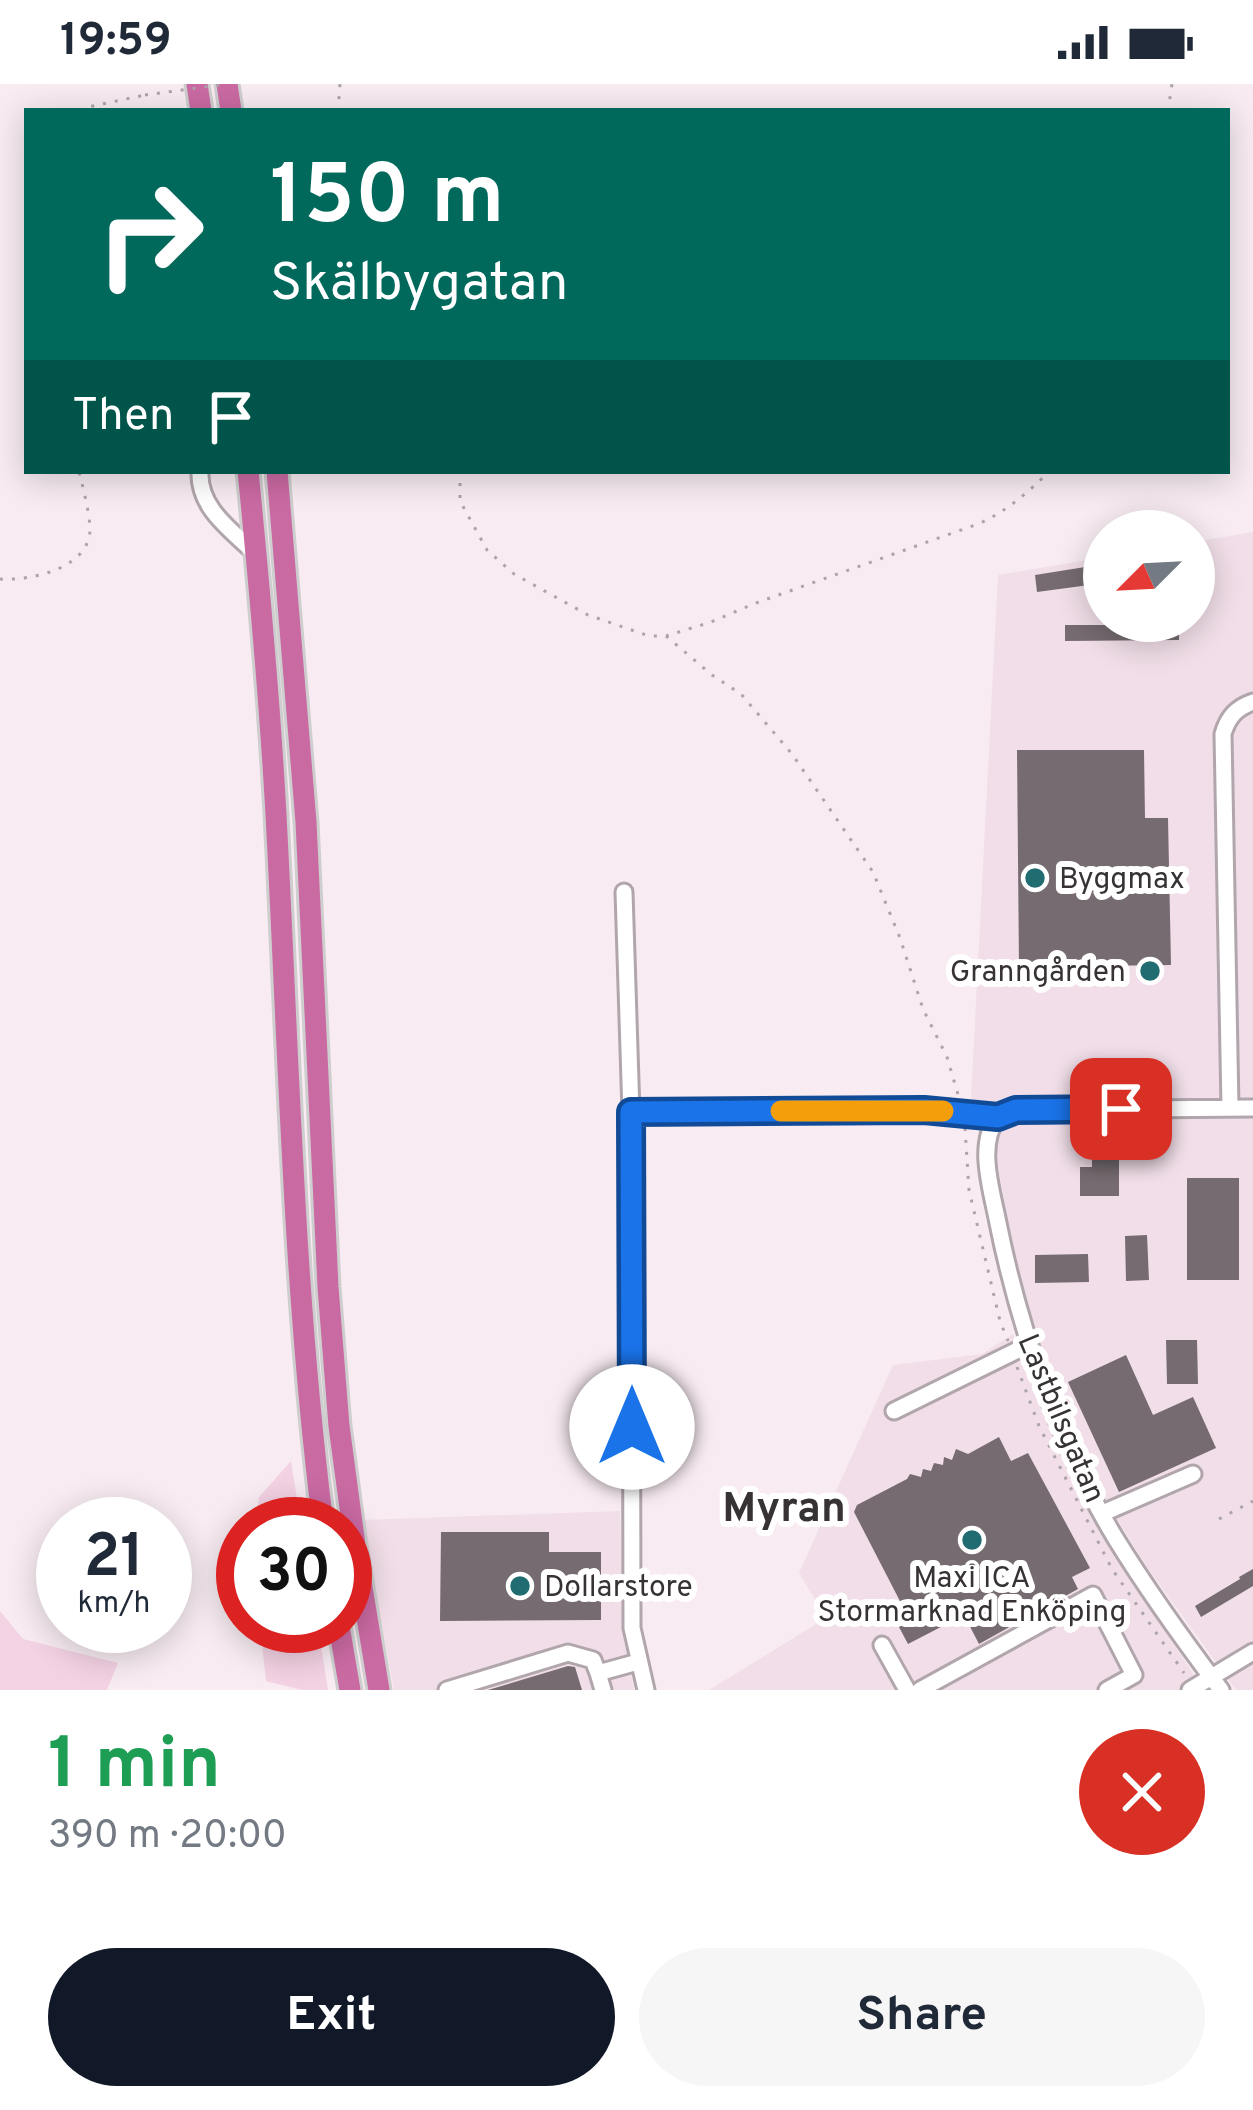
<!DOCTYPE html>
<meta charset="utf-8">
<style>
:root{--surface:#fff;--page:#f6f6f7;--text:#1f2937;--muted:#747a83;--accent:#111827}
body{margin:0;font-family:Overpass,sans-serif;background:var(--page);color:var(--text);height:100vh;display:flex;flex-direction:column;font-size:45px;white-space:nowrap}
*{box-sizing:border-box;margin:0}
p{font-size:39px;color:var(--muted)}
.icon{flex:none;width:66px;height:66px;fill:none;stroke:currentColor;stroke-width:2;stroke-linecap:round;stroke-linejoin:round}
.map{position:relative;height:1606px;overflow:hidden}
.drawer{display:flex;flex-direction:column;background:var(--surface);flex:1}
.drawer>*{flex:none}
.guide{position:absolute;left:24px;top:24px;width:1206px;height:366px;border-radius:0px;box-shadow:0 6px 30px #0003;background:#00695c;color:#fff;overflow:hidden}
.needle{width:78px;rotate:246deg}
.buttons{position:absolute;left:1083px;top:426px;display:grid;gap:24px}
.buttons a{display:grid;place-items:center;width:132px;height:132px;border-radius:50%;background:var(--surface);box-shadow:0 6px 30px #0003;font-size:60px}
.speed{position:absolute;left:36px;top:1413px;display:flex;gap:24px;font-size:60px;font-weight:700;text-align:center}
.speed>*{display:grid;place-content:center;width:156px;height:156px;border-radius:50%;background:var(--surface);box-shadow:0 6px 30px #0003;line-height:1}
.speed small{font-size:30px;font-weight:400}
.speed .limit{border:18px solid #d22;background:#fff;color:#111}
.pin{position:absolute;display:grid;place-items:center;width:102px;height:102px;color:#fff;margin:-51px;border-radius:24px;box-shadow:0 6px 18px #0006}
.me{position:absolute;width:132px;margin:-66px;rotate:0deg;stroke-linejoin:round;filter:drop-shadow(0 0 9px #0008)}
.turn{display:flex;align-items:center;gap:42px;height:252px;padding:0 48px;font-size:54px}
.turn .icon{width:156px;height:156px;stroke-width:2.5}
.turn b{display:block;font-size:84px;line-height:102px}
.then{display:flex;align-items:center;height:114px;padding:0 48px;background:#0003;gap:24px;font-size:45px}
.round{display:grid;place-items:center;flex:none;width:126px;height:126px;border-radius:63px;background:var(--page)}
.headline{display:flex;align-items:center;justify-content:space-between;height:204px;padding:0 48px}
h1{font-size:72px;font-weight:700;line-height:90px;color:#1e9e55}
.button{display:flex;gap:24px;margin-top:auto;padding:24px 48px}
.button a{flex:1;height:138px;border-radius:72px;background:var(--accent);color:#fff;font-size:48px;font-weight:700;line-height:138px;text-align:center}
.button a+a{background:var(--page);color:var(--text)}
.status{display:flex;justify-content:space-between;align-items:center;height:84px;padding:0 60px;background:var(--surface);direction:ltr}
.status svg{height:33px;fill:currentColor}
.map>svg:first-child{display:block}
.built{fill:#f1dee8}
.green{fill:#f3d2e3}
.building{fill:#756b70}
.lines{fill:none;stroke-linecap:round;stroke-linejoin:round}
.minor-casing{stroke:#b1a6ac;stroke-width:21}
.highway-casing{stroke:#cfcecf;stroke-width:27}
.path{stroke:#aca4a8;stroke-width:3;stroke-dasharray:3 9;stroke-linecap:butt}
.minor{stroke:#fff;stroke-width:15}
.highway{stroke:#ca6aa3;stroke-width:21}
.path-bridge{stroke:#aca4a8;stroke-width:3;stroke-dasharray:3 9;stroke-linecap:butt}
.route-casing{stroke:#114b97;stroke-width:30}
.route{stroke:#1a73e8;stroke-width:21}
.slow{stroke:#f59e0b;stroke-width:21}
.poi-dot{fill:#216c71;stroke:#fff;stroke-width:4.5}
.labels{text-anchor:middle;stroke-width:12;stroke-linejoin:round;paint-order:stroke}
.poi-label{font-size:30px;fill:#373335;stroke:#fff;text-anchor:start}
.street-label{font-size:30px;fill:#373335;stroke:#fff}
.district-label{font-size:42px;font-weight:bold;fill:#373335;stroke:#fff}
</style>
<div class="status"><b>19:59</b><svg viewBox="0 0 49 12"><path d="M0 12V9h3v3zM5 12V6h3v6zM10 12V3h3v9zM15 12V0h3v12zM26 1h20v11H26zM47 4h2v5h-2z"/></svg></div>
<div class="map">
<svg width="1253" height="1606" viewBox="0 0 1253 1606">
<rect width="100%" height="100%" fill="#f8ecf2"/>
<!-- built -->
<path class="built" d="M1253 448V1606H1236L1146 1482 1116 1433 1086 1376 1055 1305 1014 1174 996 1070 1000 1049 1004 1042 992 1018 971 1015 998 491 1104 473V537H1194V458Z
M1013 1250 1067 1383 1105 1457 1204 1606H709L826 1534 799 1489 893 1281 982 1270Z
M620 1427 624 1547 634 1606H394L362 1436Z"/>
<!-- green -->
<path class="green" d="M291 1377 301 1440H255L259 1413Z
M0 1527 23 1555 118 1579 107 1606H0Z
M260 1542H318L328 1606H302L266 1597Z"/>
<!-- building -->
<path class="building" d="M1104 480V499L1037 508 1035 491Z
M1065 541H1179V556L1065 557Z
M1017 666H1144L1145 734H1168L1171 881 1019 883Z
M1092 1058H1119V1112H1080V1083H1092Z
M1187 1094H1239V1196H1187Z
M1147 1151 1149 1196 1126 1197 1125 1152Z
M1088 1170 1089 1198 1035 1199V1171Z
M1166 1256H1197L1198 1300H1167Z
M1126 1271 1153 1331 1193 1313 1216 1364 1119 1408 1068 1298Z
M999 1353 1011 1377 1028 1369 1090 1484 1072 1493 1078 1505 979 1560 964 1531 908 1560 891 1528 902 1521 854 1428 857 1421 907 1395 910 1390 921 1393 923 1385 931 1387 934 1379 943 1381 944 1373 952 1376 956 1365 968 1370Z
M441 1448H549V1468H601V1536L440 1537Z
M1253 1485V1502L1201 1533 1195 1522 1240 1495 1239 1493Z
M568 1582 575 1583 582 1606H488Z"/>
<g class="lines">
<defs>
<path id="minor" d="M200 387C198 424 231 446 256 470
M624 808 631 1029 632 1544 646 1606
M1230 1024 1223 650C1228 633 1236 624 1253 618
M631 1029 924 1026 998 1033 1016 1026 1253 1024
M998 1033C976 1060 992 1107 998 1139 1019 1244 1060 1363 1116 1455 1148 1507 1184 1557 1221 1606
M894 1327 1028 1261
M1103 1429 1193 1390
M882 1561 907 1606
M447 1606 568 1569 593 1576 598 1589
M603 1606 598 1589 638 1578
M920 1606 1093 1511 1134 1591 1107 1606
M1190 1606 1253 1568"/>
<path id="highway" d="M197 0 201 27
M227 0 231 27
M248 387C260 508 271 629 277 750 289 980 294 1211 323 1440
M277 387 306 738 328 1203 339 1342 355 1461 379 1606
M339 1542 350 1606"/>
</defs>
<!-- minor casing -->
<use href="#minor" class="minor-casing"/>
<!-- highway casing -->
<use href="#highway" class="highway-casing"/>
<!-- path -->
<path class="path" d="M81 27 83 24 145 11
M338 27 340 0
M1168 27 1172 0
M460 387V417L487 466 514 490 588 531 649 552H666L711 538 756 519 978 440C1006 428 1027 409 1050 387
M0 495C31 497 91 484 90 444 89 425 83 405 79 387
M666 552 712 591 741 610 792 670 873 788 900 854 923 925 947 973 960 1017
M965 1044 969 1106 1000 1237 1008 1257
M1017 1283 1039 1342 1112 1485 1184 1589
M1219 1435 1253 1417"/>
<!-- minor -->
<use href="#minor" class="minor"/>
<!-- highway -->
<use href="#highway" class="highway"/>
<!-- path-bridge -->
<path class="path-bridge" d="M145 11 227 0"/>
</g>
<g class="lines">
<defs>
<path id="route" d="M632 1343 631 1028 924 1026 998 1033 1016 1026 1121 1025"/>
</defs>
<!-- route casing -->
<use href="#route" class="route-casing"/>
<!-- route -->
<use href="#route" class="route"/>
<!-- slow -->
<path class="slow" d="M781 1027H943"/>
</g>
<!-- markers -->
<g class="poi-dot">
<circle cx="1035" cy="794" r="12"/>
<circle cx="1150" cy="887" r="12"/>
<circle cx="972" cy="1456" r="12"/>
<circle cx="520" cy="1502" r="12"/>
</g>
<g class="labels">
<!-- poi labels -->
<g class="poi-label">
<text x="1059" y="804">Byggmax</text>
<text x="1126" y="897" text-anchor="end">Granngården</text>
<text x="972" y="1503" text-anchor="middle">Maxi ICA<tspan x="972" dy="34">Stormarknad Enköping</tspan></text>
<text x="544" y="1512">Dollarstore</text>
</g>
<!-- street labels -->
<g class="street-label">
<text transform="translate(1062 1334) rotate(67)" y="10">Lastbilsgatan</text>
</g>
<!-- district labels -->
<g class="district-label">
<text x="784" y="1437">Myran</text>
</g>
</g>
</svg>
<div class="buttons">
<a><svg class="needle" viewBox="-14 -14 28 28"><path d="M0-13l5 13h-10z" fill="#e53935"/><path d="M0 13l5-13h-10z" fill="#747a83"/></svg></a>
</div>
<div class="speed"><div>21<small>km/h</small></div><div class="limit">30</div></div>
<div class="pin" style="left:1121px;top:1025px;background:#d93025"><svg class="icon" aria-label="arrive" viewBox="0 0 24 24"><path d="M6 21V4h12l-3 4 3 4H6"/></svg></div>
<svg class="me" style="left:632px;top:1343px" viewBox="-20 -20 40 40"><circle r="19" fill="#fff"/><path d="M0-13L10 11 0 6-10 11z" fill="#1a73e8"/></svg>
<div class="guide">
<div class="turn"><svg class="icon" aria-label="right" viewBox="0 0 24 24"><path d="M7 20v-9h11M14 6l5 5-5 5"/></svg><div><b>150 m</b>Skälbygatan</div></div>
<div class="then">Then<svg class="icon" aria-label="arrive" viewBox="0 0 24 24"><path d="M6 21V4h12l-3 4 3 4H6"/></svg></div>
</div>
</div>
<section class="drawer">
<div class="headline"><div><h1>1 min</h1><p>390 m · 20:00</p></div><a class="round" style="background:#d93025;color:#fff"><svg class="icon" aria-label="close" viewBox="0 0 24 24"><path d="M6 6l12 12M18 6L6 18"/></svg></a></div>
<div class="button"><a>Exit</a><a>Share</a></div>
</section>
